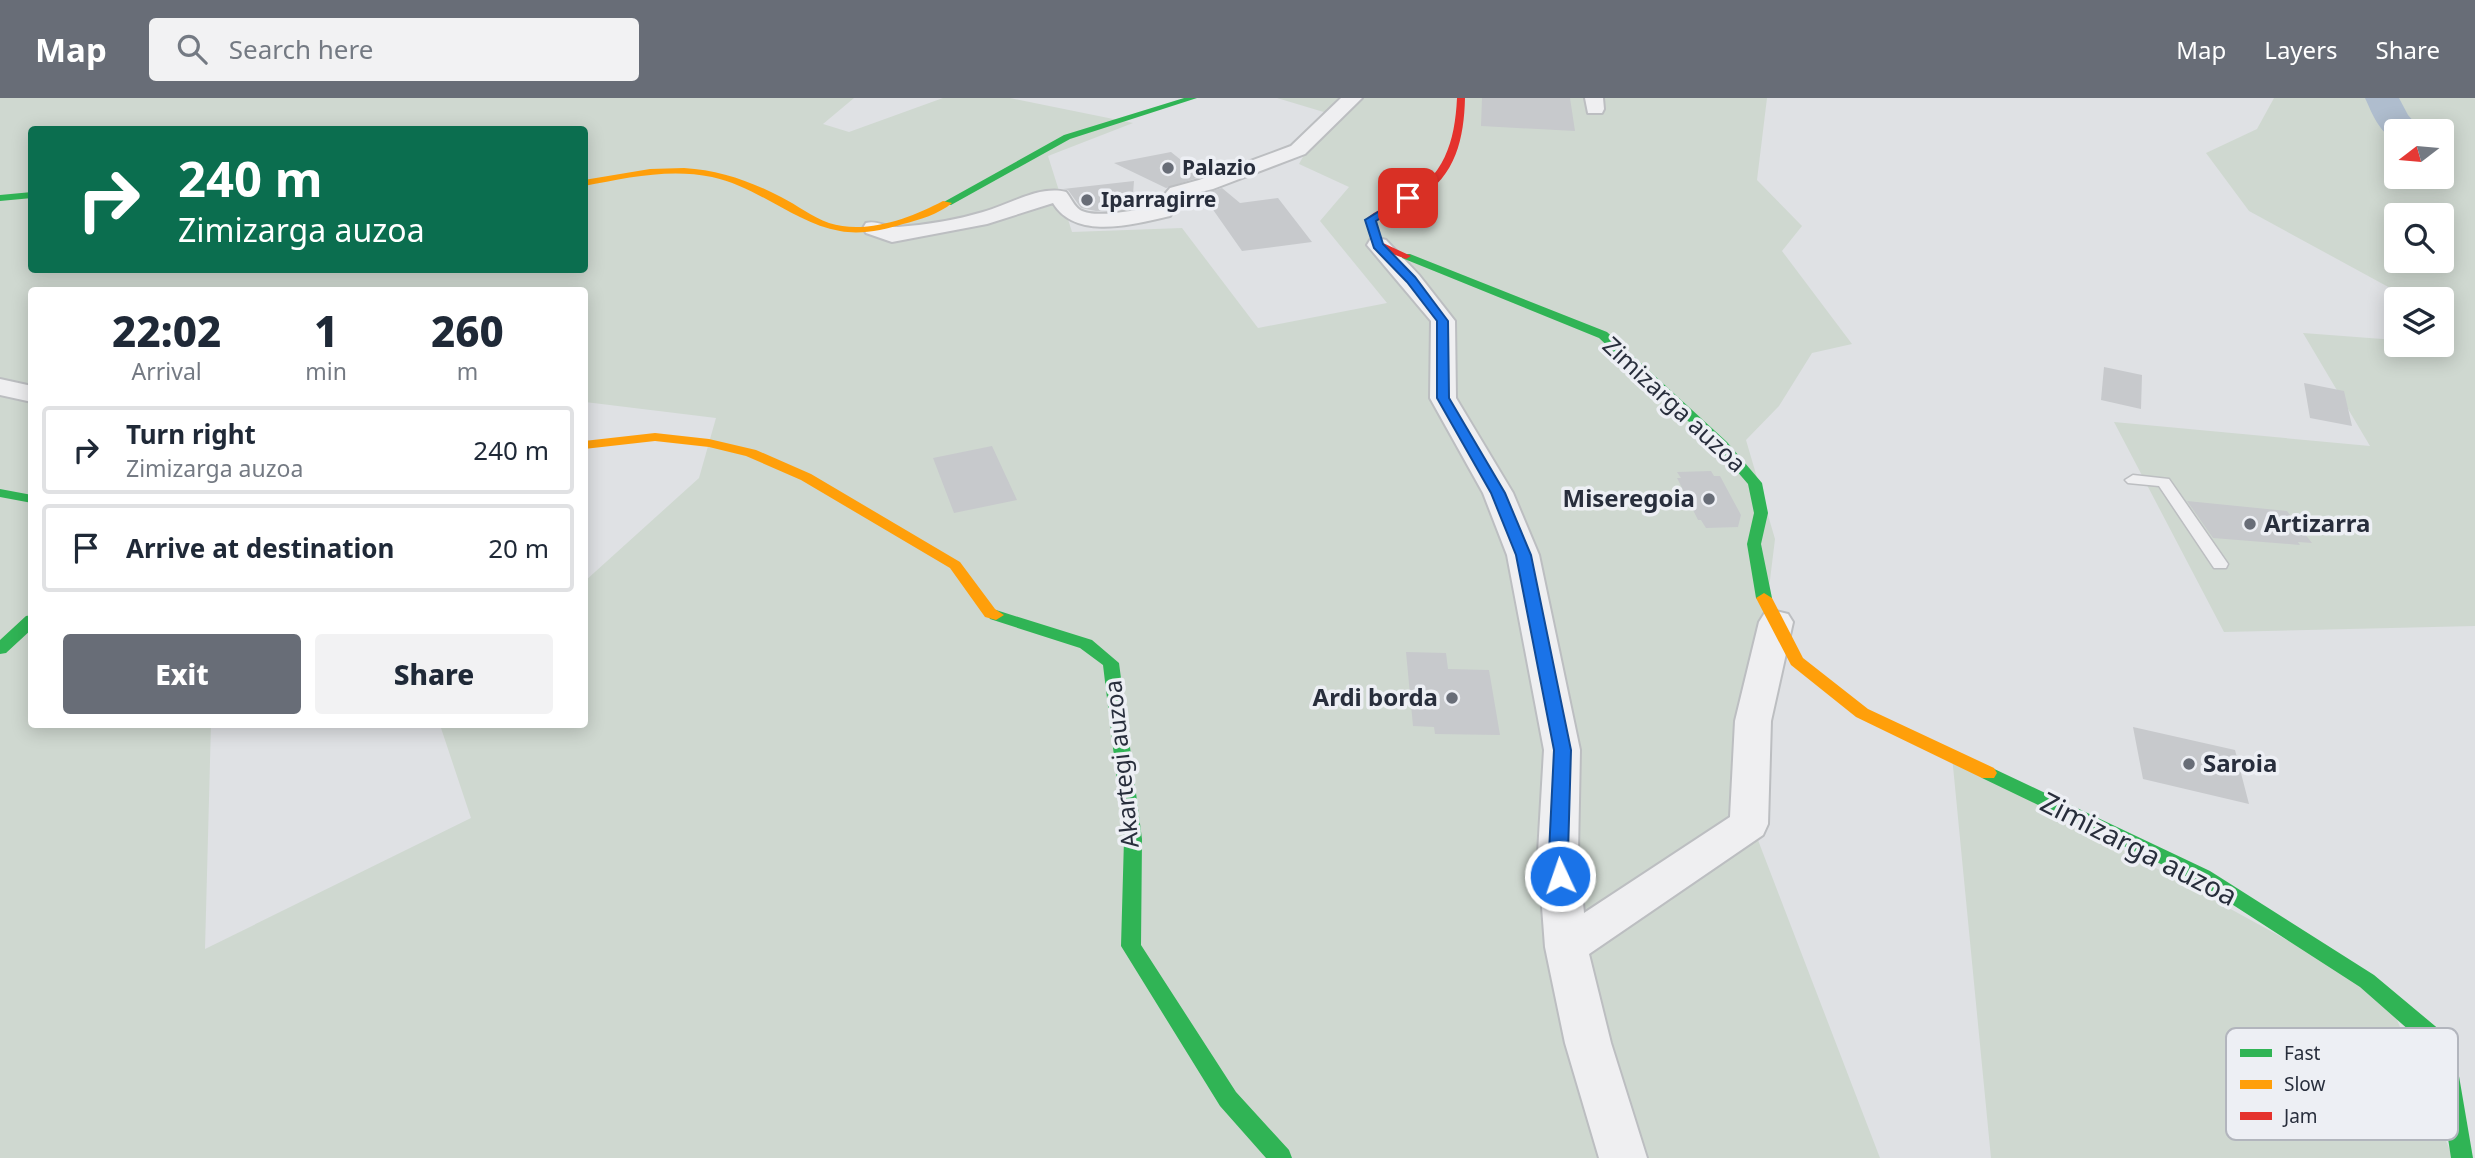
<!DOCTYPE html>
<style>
:root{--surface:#fff;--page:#f2f2f3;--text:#1f2937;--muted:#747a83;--line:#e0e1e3;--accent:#686d77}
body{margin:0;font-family:"Noto Sans",sans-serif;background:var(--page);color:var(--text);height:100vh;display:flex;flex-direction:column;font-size:26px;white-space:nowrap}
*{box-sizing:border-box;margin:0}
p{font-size:23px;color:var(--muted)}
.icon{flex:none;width:38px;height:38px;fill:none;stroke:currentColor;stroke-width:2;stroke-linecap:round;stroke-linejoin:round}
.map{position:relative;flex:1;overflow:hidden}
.sheet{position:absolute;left:28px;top:189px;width:560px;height:441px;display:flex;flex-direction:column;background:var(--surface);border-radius:7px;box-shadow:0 4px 18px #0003}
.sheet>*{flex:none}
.guide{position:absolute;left:28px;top:28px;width:560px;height:147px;border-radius:7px;box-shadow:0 4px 18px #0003;background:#0b6e4f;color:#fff;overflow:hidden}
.needle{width:46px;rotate:254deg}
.fabs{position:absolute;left:2384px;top:21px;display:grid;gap:14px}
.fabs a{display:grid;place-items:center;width:70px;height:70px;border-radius:7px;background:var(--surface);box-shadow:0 4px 18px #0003;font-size:35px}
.pin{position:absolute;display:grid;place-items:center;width:60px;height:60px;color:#fff;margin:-30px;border-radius:14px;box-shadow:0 4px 10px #0006}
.me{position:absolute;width:77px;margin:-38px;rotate:357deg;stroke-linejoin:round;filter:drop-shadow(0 0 5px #0008)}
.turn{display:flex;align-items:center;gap:24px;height:147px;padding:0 35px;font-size:32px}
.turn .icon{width:91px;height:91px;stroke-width:2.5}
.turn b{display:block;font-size:49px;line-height:60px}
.eta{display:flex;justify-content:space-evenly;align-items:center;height:119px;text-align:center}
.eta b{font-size:42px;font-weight:800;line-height:49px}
.cta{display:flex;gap:14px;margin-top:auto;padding:14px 35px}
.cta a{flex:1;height:80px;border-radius:7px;background:var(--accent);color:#fff;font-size:28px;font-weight:800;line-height:80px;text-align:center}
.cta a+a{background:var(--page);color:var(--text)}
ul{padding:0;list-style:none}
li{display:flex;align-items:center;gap:21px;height:88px;margin:0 14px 10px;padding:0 21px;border:4px solid var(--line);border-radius:7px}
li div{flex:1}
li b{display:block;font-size:26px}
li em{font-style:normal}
header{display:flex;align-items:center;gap:42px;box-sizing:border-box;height:98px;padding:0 35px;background:var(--accent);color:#fff}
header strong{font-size:33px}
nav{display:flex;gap:38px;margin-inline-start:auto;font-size:24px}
.search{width:490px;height:63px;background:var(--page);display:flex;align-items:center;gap:18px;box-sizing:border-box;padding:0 24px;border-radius:7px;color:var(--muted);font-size:26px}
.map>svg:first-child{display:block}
.green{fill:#cfd8d0;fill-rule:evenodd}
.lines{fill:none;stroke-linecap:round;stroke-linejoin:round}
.river{fill:#afbdce;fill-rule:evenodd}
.building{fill:#c7c9cc}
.lane-casing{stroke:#bcbec1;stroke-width:3}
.street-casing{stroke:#bcbec1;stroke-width:4}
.lane{fill:#efeff1;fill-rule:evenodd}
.street{fill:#efeff1;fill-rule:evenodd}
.fast{fill:#30b455;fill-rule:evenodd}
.slow{fill:#ff9f0a;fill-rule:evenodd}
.jam{fill:#e5322d;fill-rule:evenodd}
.route{fill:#1a73e8;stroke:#114b97;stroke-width:2}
.poi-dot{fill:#686d77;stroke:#edeff4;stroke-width:2.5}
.labels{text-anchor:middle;stroke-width:7;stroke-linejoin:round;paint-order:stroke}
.far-poi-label{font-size:21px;font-weight:bold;fill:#282e3c;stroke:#edeff4;text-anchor:start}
.street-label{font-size:24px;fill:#282e3c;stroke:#edeff4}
.poi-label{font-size:24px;font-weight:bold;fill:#282e3c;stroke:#edeff4;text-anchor:end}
.near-street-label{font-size:28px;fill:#282e3c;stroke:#edeff4}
.key{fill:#edeff4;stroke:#b2b5bd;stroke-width:2}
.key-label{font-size:19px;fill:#282e3c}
</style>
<header>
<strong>Map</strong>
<div class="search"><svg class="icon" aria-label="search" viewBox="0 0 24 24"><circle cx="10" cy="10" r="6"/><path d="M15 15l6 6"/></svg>Search here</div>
<nav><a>Map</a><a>Layers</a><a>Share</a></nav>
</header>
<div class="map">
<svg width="2475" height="1060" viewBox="0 0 2475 1060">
<rect width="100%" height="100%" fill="#dfe1e4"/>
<!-- green -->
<path class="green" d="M0 0H854L823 26 849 34 943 0H1010L1133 25 1048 58 1072 134 1182 130 1258 230 1387 205 1320 123 1349 89 1299 66 1327 15 1277 0H1767L1757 82 1802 128 1782 153 1852 246 1812 255 1779 308 1746 342 1775 441 1743 703 1880 1060H0ZM32 32H584V172H32ZM32 192H584L585 304 716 320 699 380 585 483 584 626 440 627 471 720 205 851 211 626H32Z
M2274 0H2475V528L2224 534 2114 324 2370 348 2303 235 2396 242V247H2441V201H2396V214L2392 191 2249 113 2206 55 2257 31ZM2396 33H2441V79H2396ZM2396 117H2441V163H2396Z
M1952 658 2387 897 2453 1060H1991Z"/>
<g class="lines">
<!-- river -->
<path class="river" d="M2365 0H2399L2408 17 2422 33H2396V42C2379 35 2372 15 2365 0Z"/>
</g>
<!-- building -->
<path class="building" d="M1482 0H1570L1575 33 1481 28Z
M1171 54 1186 66 1189 63 1206 77 1166 90 1114 65Z
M1134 83 1132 110 1116 112 1096 113 1081 110 1068 92 1063 91Z
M1222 90 1240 105 1278 100 1312 144 1242 153 1202 96Z
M2104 269 2142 277 2141 311 2101 302Z
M2304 285 2344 293 2352 328 2310 320Z
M992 348 1017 402 954 415 933 360Z
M1711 373 1714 378H1720L1741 417 1738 429 1706 430 1701 422H1698L1677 380H1681L1677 374Z
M2187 403 2287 413 2312 445 2298 444 2300 447 2213 440Z
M1406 554 1446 555 1448 571 1489 572 1500 637 1435 636 1434 629 1413 628Z
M2133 629 2235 652 2249 706 2143 681Z"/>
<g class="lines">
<defs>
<path id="lane" d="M2133 377 2169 381 2228 466 2226 470H2214L2159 388 2128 385 2125 382Z"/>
<path id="street" d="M1341 0H1362L1305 56 1213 91 1184 98 1170 118C1134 126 1076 143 1053 105L987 126 892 144 866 135 863 130 866 125C878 122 886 130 898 129 925 127 957 122 983 114 1009 107 1039 87 1066 94 1071 100 1074 108 1080 112 1096 121 1137 112 1155 108L1170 90 1199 82 1291 48Z
M1585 0H1603L1604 11 1602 15H1588Z
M1378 140 1386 142 1419 177 1455 223 1456 300 1513 395 1539 457 1580 652 1578 755 1584 815 1730 719 1735 623 1759 524 1764 516 1776 513 1788 516 1793 524 1771 623 1768 726 1763 737 1589 856 1611 945 1647 1060H1599L1565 945 1545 849 1538 755 1544 652 1507 457 1483 395 1430 300 1431 223 1367 147 1370 142Z
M0 281 32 288V304L0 297Z"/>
</defs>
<!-- lane casing -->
<use href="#lane" class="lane-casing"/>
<!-- street casing -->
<use href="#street" class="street-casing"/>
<!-- lane -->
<use href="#lane" class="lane"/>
<!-- street -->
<use href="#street" class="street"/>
<!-- fast -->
<path class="fast" d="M1184 0H1197L1070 41 951 107 942 105 1064 37Z
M32 94V100L0 103V97Z
M1402 156H1410L1607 234 1727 344 1762 385 1768 415 1761 446 1772 500 1769 503H1759L1756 500 1747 446 1754 415 1748 386 1717 350 1599 240 1402 160Z
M0 391 32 397V405L0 399Z
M996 512 1092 542 1119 565 1142 741 1141 847 1236 994 1289 1052 1292 1060H1266L1220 1008 1121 848 1124 741 1103 567 1080 550 990 521 988 517Z
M32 517V531L6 555 0 556V542L26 518Z
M1988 668 2210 773 2374 877 2453 943 2473 1060H2451L2435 955 2360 889 2196 783 1982 680 1979 675 1982 670Z"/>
<!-- slow -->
<path class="slow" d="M684 70C719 72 750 83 781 99 797 107 812 119 829 125 866 137 911 120 943 103L952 105C939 116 919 122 903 126 883 132 861 137 840 133 796 126 759 89 712 79 669 70 626 80 584 88V82L650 71Z
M655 335 709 341 756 352 811 376 960 464 995 511 1004 517 996 522 985 519 950 470 801 382 746 358 709 349 655 343 584 351V343Z
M1764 495 1772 500 1803 560 1868 611 1994 670 1997 675 1994 680H1982L1856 619 1791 567 1756 500Z"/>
<!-- jam -->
<path class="jam" d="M1457 0H1465C1464 40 1456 78 1419 100 1405 109 1390 115 1375 123L1383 145 1411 158 1406 161 1374 149 1365 122C1375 112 1391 107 1403 101 1444 80 1455 44 1457 0Z"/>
</g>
<!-- route -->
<path class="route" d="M1404 98 1413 100 1376 123 1383 146 1415 179 1448 223 1449 300 1505 395 1531 457 1571 652 1568 755 1570 778 1567 784 1560 786 1553 784 1549 755 1554 652 1516 457 1491 395 1437 300V223L1407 184 1374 150 1365 122Z"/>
<!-- markers -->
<g class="poi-dot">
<circle cx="1168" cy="70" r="7"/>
<circle cx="1087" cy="102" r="7"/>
<circle cx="1709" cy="401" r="7"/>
<circle cx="2250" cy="426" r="7"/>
<circle cx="1452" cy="600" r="7"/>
<circle cx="2189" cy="666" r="7"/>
</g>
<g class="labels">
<!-- far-poi labels -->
<g class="far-poi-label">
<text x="1182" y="77">Palazio</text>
<text x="1101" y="109">Iparragirre</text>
</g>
<!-- street labels -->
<g class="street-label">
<text transform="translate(1674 307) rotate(43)" y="8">Zimizarga auzoa</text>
<text transform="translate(1122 666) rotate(-96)" y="8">Akartegi auzoa</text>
</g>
<!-- poi labels -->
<g class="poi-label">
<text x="1695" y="409">Miseregoia</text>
<text x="2264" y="434" text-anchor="start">Artizarra</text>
<text x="1438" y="608">Ardi borda</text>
<text x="2203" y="674" text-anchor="start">Saroia</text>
</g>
<!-- near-street labels -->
<g class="near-street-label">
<text transform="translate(2139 751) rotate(27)" y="10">Zimizarga auzoa</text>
</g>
</g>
<!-- legend -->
<rect x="2226" y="930" width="232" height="112" rx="10" class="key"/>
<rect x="2240" y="951" width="32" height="8" fill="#30b455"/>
<rect x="2240" y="982" width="32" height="9" fill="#ff9f0a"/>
<rect x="2240" y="1014" width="32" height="8" fill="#e5322d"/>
<g class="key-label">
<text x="2284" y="962">Fast</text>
<text x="2284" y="993">Slow</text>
<text x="2284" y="1025">Jam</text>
</g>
</svg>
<div class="fabs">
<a><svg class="needle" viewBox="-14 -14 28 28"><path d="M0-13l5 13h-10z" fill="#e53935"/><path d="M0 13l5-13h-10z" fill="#747a83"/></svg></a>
<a><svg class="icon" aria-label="search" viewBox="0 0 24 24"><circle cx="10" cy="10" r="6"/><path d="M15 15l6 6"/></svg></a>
<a><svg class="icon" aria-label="layers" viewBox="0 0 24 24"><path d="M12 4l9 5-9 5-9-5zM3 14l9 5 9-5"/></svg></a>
</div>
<div class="pin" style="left:1408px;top:100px;background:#d93025"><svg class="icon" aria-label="arrive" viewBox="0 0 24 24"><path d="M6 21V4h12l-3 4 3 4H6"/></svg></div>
<svg class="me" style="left:1560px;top:778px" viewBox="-20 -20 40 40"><circle r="17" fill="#1a73e8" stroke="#fff" stroke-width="3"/><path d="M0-11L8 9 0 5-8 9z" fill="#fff"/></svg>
<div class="guide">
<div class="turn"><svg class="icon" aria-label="right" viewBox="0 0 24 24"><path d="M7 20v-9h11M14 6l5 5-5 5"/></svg><div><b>240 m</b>Zimizarga auzoa</div></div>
</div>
<section class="sheet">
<div class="eta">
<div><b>22:02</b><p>Arrival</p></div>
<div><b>1</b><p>min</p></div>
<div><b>260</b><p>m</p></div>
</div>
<ul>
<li><svg class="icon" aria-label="right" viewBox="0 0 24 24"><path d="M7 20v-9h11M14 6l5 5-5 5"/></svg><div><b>Turn right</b><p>Zimizarga auzoa</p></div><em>240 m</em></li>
<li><svg class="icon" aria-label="arrive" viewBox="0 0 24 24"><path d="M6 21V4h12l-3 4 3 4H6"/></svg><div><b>Arrive at destination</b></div><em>20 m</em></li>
</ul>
<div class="cta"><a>Exit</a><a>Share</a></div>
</section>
</div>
